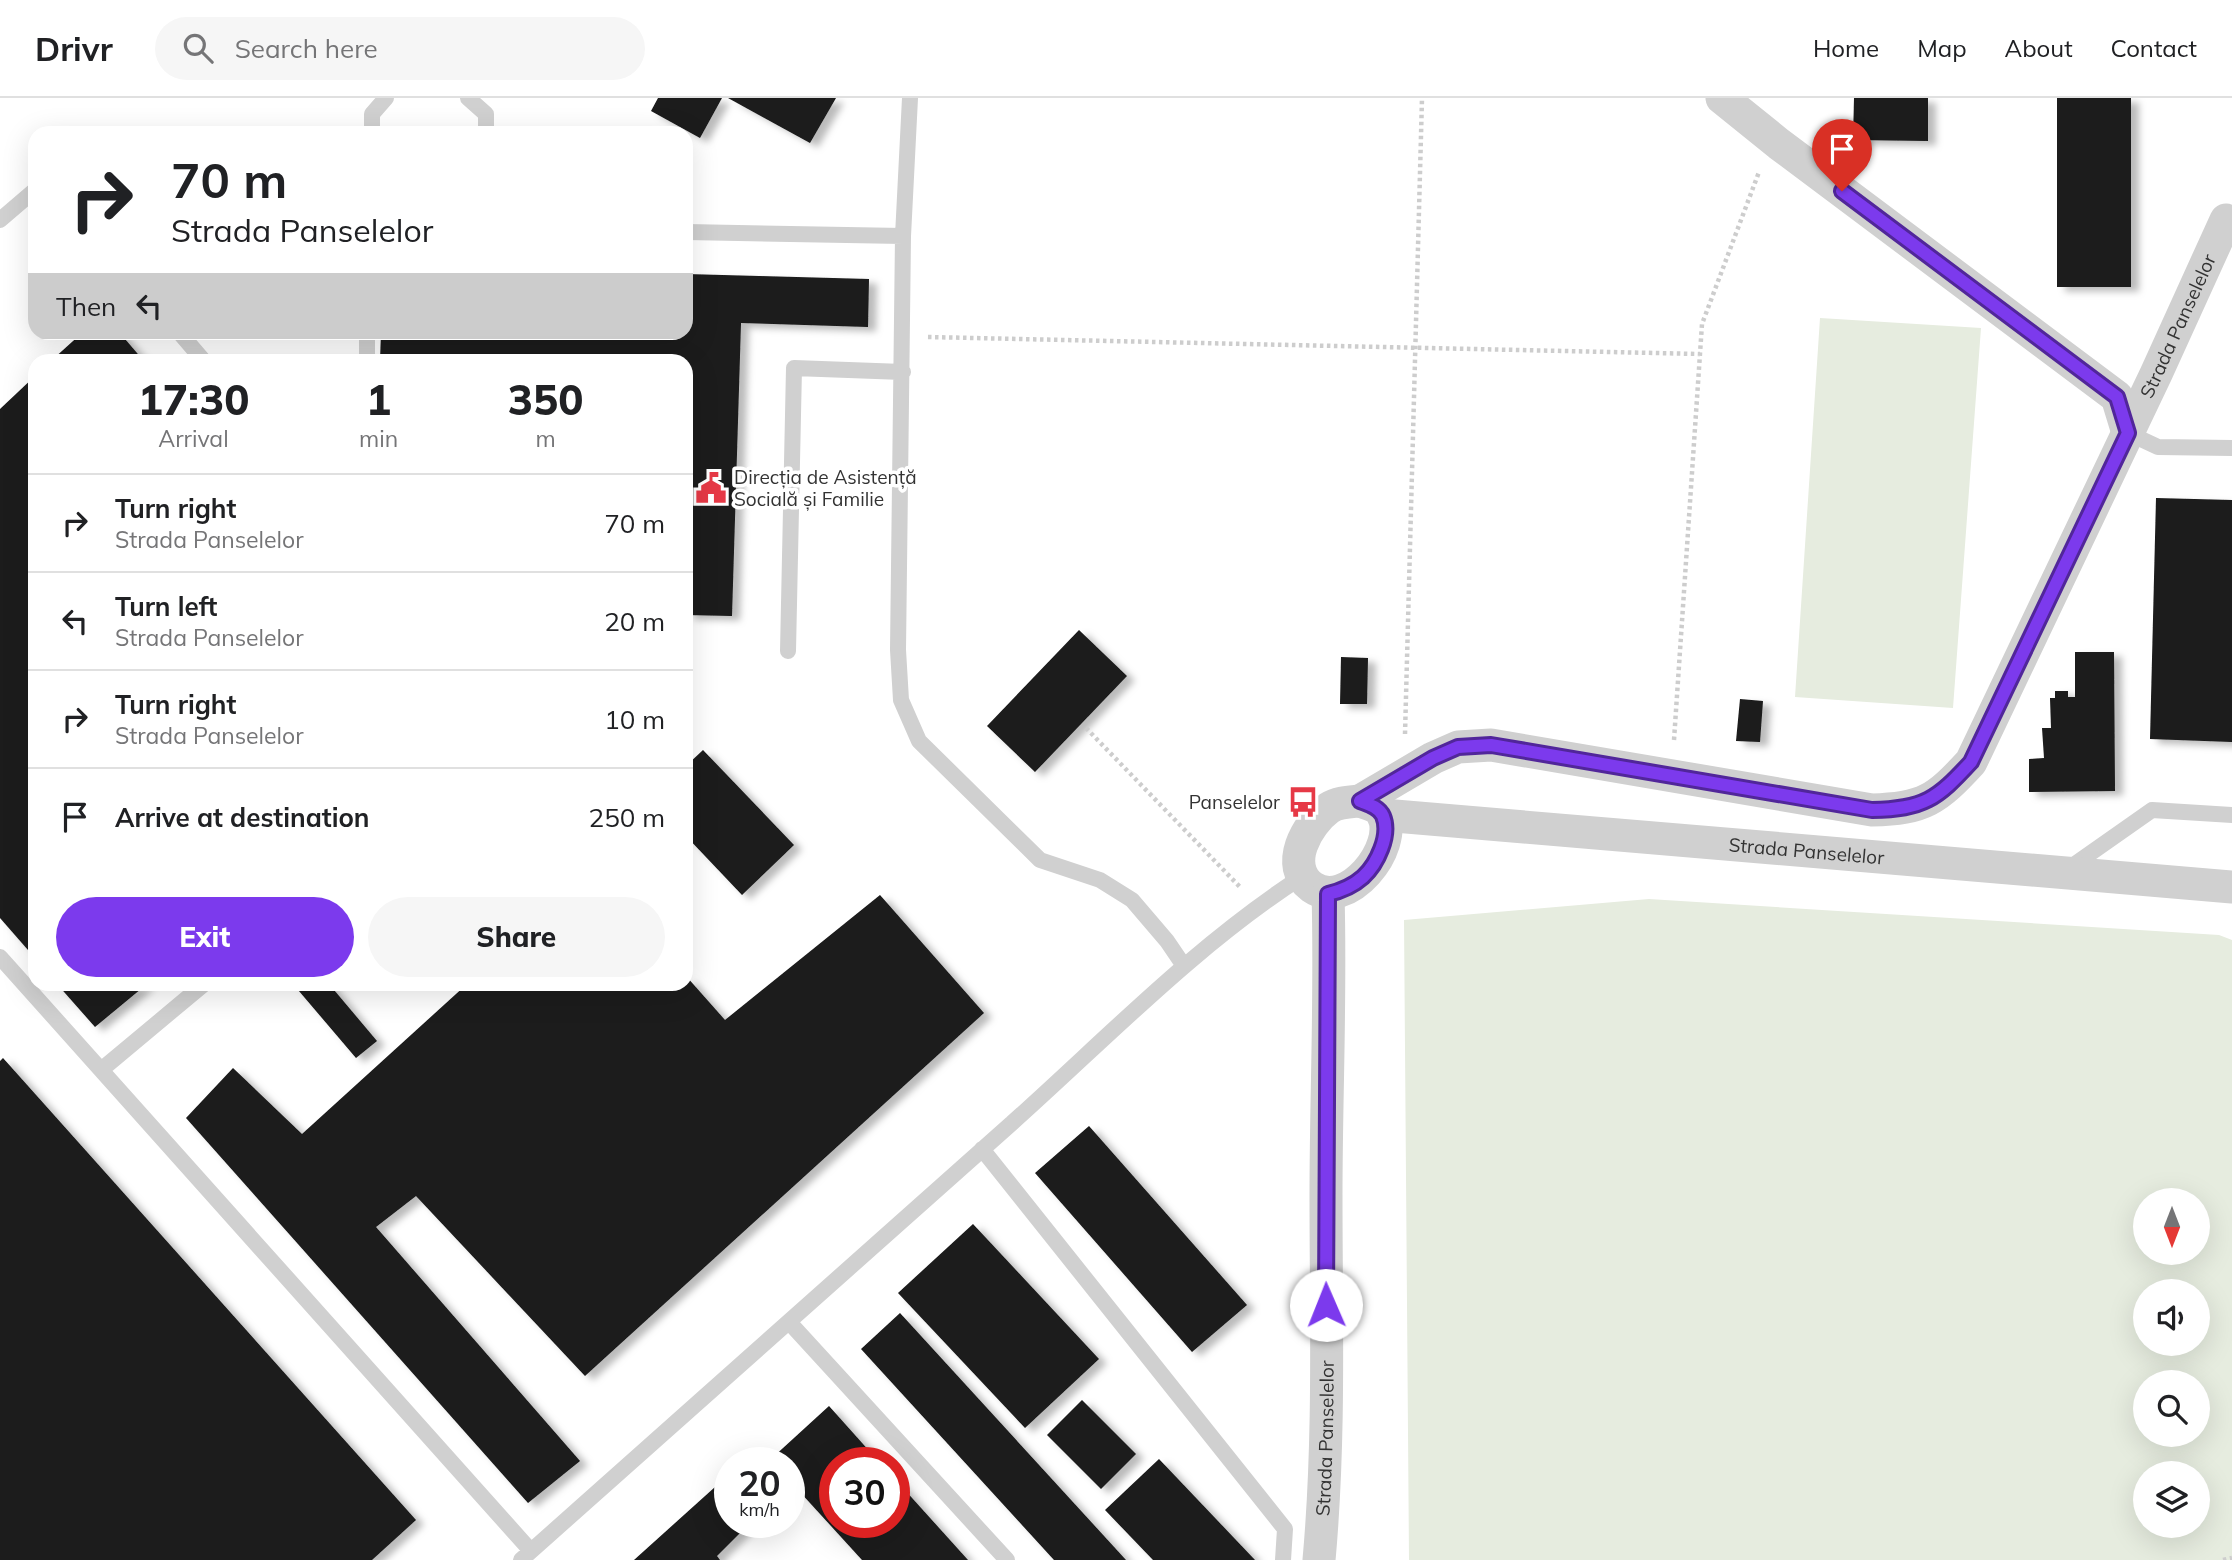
<!DOCTYPE html>
<meta charset="utf-8">
<style>
:root{--surface:#fff;--page:#f6f6f6;--text:#202124;--muted:#757577;--line:#e0e0e0;--accent:#7c3aed}
body{margin:0;font-family:Mulish,sans-serif;background:var(--page);color:var(--text);height:100vh;display:flex;flex-direction:column;font-size:26px;white-space:nowrap}
*{box-sizing:border-box;margin:0}
p{font-size:23px;color:var(--muted)}
.icon{flex:none;width:38px;height:38px;fill:none;stroke:currentColor;stroke-width:2;stroke-linecap:round;stroke-linejoin:round}
.map{position:relative;flex:1;overflow:hidden}
.details{position:absolute;left:28px;top:256px;width:665px;height:637px;display:flex;flex-direction:column;background:var(--surface);border-radius:21px;box-shadow:0 7px 28px #0002}
.details>*{flex:none}
.banner{position:absolute;left:28px;top:28px;width:665px;height:214px;border-radius:21px;box-shadow:0 7px 28px #0002;background:#fff;color:var(--text);overflow:hidden}
.needle{width:46px;rotate:180deg}
.buttons{position:absolute;left:2133px;top:1090px;display:grid;gap:14px}
.buttons a{display:grid;place-items:center;width:77px;height:77px;border-radius:50%;background:var(--surface);box-shadow:0 7px 28px #0002;font-size:35px}
.speed{position:absolute;left:714px;top:1349px;display:flex;gap:14px;font-size:35px;font-weight:700;text-align:center}
.speed>*{display:grid;place-content:center;width:91px;height:91px;border-radius:50%;background:var(--surface);box-shadow:0 7px 28px #0002;line-height:1}
.speed small{font-size:18px;font-weight:400}
.speed .limit{border:10px solid #d22;background:#fff;color:#111}
.pin{position:absolute;display:grid;place-items:center;width:60px;height:60px;color:#fff;margin:-72px -30px;border-radius:50% 50% 50% 0;rotate:-45deg;box-shadow:0 0 7px #0007}
.pin .icon{rotate:45deg}
.me{position:absolute;width:77px;margin:-38px;rotate:359deg;stroke-linejoin:round;filter:drop-shadow(0 0 5px #0008)}
.turn{display:flex;align-items:center;gap:24px;height:147px;padding:0 28px;font-size:32px}
.turn .icon{width:91px;height:91px;stroke-width:2.5}
.turn b{display:block;font-size:49px;line-height:60px}
.then{display:flex;align-items:center;height:66px;padding:0 28px;background:#0003;gap:14px;font-size:26px}
.eta{display:flex;justify-content:space-evenly;align-items:center;height:119px;text-align:center}
.eta b{font-size:42px;font-weight:800;line-height:49px}
.button{display:flex;gap:14px;margin-top:auto;padding:14px 28px}
.button a{flex:1;height:80px;border-radius:42px;background:var(--accent);color:#fff;font-size:28px;font-weight:800;line-height:80px;text-align:center}
.button a+a{background:var(--page);color:var(--text)}
ul{padding:0;list-style:none}
li{display:flex;align-items:center;gap:21px;height:98px;padding:0 28px;border-top:2px solid var(--line)}
li div{flex:1}
li b{display:block;font-size:26px}
li em{font-style:normal}
header{display:flex;align-items:center;gap:42px;box-sizing:border-box;height:98px;padding:0 35px;background:var(--surface);border-bottom:2px solid var(--line)}
header strong{font-size:33px}
nav{display:flex;gap:38px;margin-inline-start:auto;font-size:24px}
.search{width:490px;height:63px;background:var(--page);display:flex;align-items:center;gap:18px;box-sizing:border-box;padding:0 24px;border-radius:38px;color:var(--muted);font-size:26px}
.map>svg:first-child{display:block}
.green{fill:#e6ecdf;fill-rule:evenodd}
.building{fill:#1a1a1a;filter:url(#shadow)}
.lines{fill:none;stroke-linecap:round;stroke-linejoin:round}
.path{stroke:#cdcdcd;stroke-width:4.5;stroke-dasharray:3.5 3.5;stroke-linecap:butt}
.service{stroke:#d0d0d0;stroke-width:16}
.minor{stroke:#d0d0d0;stroke-width:33}
.route-casing{stroke:#51269a;stroke-width:18}
.route{stroke:#7c3aed;stroke-width:12}
.labels{text-anchor:middle;stroke-width:7;stroke-linejoin:round;paint-order:stroke}
.street-label{font-size:19px;fill:#333;stroke:#fff}
.poi-label{font-size:19px;fill:#333;stroke:#fff;text-anchor:start}
</style>
<header>
<strong>Drivr</strong>
<div class="search"><svg class="icon" aria-label="search" viewBox="0 0 24 24"><circle cx="10" cy="10" r="6"/><path d="M15 15l6 6"/></svg>Search here</div>
<nav><a>Home</a><a>Map</a><a>About</a><a>Contact</a></nav>
</header>
<div class="map">
<svg width="2232" height="1462" viewBox="0 0 2232 1462">
<defs>
<filter id="shadow"><feDropShadow dx="8" dy="4.5" stdDeviation="3.5" flood-color="#0004"/></filter>
</defs>
<rect width="100%" height="100%" fill="#fff"/>
<!-- green -->
<path class="green" d="M1820 220 1981 230 1953 610 1795 599Z
M1649 801 2219 837 2232 842V1462H1409L1404 822ZM2146 1102H2198V1155H2146ZM2146 1194H2198V1246H2146ZM2146 1284H2198V1337H2146ZM2146 1376H2198V1428H2146Z"/>
<!-- building -->
<path class="building" d="M658 0H722L700 40 651 13Z
M728 0H836L810 45Z
M1854 0H1928V43L1853 42Z
M2057 0H2131V189H2057Z
M686 176 869 181 868 229 741 225 732 518 686 517V262H380L381 234H686Z
M83 234H119L143 262H52Z
M35 278V860L0 820V311Z
M2156 400 2232 402V644L2150 641Z
M1079 532 1127 578 1035 674 987 628Z
M2075 554H2114L2115 693 2029 694V661L2044 660 2042 630H2051L2050 600H2055V593H2068V599H2075Z
M1341 559 1368 560 1367 606H1340Z
M1740 601 1763 603 1760 644 1736 643Z
M703 652 794 747 742 797 686 738V668Z
M880 797 984 915 585 1278 416 1098 376 1129 580 1363 528 1405 186 1020 233 970 302 1036 467 886H686V878L725 922Z
M57 886H147L95 929Z
M293 886H329L377 943 356 960Z
M3 960 416 1422 372 1462H0V963Z
M1089 1028 1247 1207 1192 1254 1035 1075Z
M973 1126 1099 1261 1025 1330 898 1195Z
M900 1215 1126 1462H1054L861 1251Z
M1082 1302 1136 1356 1101 1391 1047 1337Z
M829 1308 880 1365H835V1424H894V1380L968 1462H862L789 1382V1365H774L771 1361Z
M1159 1361 1255 1462H1153L1105 1412Z
M725 1380 730 1385V1424H751L717 1458 720 1462H634Z"/>
<g class="lines">
<!-- path -->
<path class="path" d="M928 239 1700 256
M1086 630 1240 789
M1405 636 1422 0
M1674 642 1702 226 1759 74
M2223 1462 2232 1460"/>
<!-- service -->
<path class="service" d="M468 0 486 16V35
M910 0 903 138 898 552 901 602 919 643 1040 762 1100 782 1132 802 1167 843 1184 868
M372 35V16L386 0
M0 122 35 92
M686 134 903 138
M179 234 203 262
M367 262V234
M2128 335 2158 349 2232 350
M788 553 794 270 903 274
M2068 771 2152 712 2232 717
M0 859 531 1453
M101 972 204 886
M982 1051 1285 1431 1283 1462
M789 1224 1007 1462
M521 1462C686 1317 849 1171 1012 1025 1107 940 1196 847 1303 778"/>
<!-- minor -->
<g class="minor">
<path d="M1722 0 1779 46 2117 299 2128 335"/>
<path id="s1" d="M1360 703 1433 660 1458 649 1491 647 1872 712C1924 711 1937 701 1971 664L2156 276 2226 122"/>
<path d="M1360 703C1368 706 1379 708 1383 717 1399 749 1347 814 1312 789 1283 768 1307 726 1329 710 1338 704 1350 704 1360 703Z"/>
<path id="s2" d="M1383 717 2232 789"/>
<path id="s3" d="M1319 1462C1330 1341 1326 1219 1326 1097 1326 997 1331 896 1328 796"/>
</g>
</g>
<g class="lines">
<defs>
<path id="route" d="M1326 1207 1328 796C1341 793 1353 788 1363 779 1377 766 1391 737 1383 718 1379 709 1368 706 1360 703L1433 660 1458 649 1491 647 1872 712C1924 711 1937 701 1971 664L2128 335 2117 299 1842 93"/>
</defs>
<!-- route casing -->
<use href="#route" class="route-casing"/>
<!-- route -->
<use href="#route" class="route"/>
</g>
<!-- icons -->
<defs>
<symbol id="civic-bare" viewBox="-9 -9 18 18"><path d="M-.6-6.5H3V-4.5H.6V-3L4-1V1h2V6H-6V1h2V-1L-.6-3ZM-1.2 2.5V6h2.4V2.5Z" fill="#e63946" stroke="#fff" stroke-width="2.5" paint-order="stroke"/></symbol>
<symbol id="bus-bare" viewBox="-9 -9 18 18"><path d="M-5-6H5V4H4V6H2V4H-2V6H-4V4H-5ZM-3.5-4V0h7V-4ZM-3.5 1.2v1.5H-2V1.2ZM2 1.2v1.5H3.5V1.2Z" fill="#e63946" stroke="#fff" stroke-width="2.5" paint-order="stroke"/></symbol>
</defs>
<g fill-rule="evenodd">
<use href="#civic-bare" x="689" y="368" width="44" height="44"/>
<use href="#bus-bare" x="1281" y="682" width="44" height="44"/>
</g>
<g class="labels">
<!-- street labels -->
<g class="street-label">
<text dy="7" stroke="none"><textPath href="#s1" startOffset="1129">Strada Panselelor</textPath></text>
<text dy="7" stroke="none"><textPath href="#s2" startOffset="425">Strada Panselelor</textPath></text>
<text dy="7" stroke="none"><textPath href="#s3" startOffset="122">Strada Panselelor</textPath></text>
</g>
<!-- poi labels -->
<g class="poi-label">
<text x="734" y="386">Direcția de Asistență<tspan x="734" dy="22">Socială și Familie</tspan></text>
<text x="1280" y="711" text-anchor="end">Panselelor</text>
</g>
</g>
</svg>
<div class="buttons">
<a><svg class="needle" viewBox="-14 -14 28 28"><path d="M0-13l5 13h-10z" fill="#e53935"/><path d="M0 13l5-13h-10z" fill="#757577"/></svg></a>
<a><svg class="icon" aria-label="sound" viewBox="0 0 24 24"><path d="M4 9h4l5-4v14l-5-4H4zM17 9q2 3 0 6"/></svg></a>
<a><svg class="icon" aria-label="search" viewBox="0 0 24 24"><circle cx="10" cy="10" r="6"/><path d="M15 15l6 6"/></svg></a>
<a><svg class="icon" aria-label="layers" viewBox="0 0 24 24"><path d="M12 4l9 5-9 5-9-5zM3 14l9 5 9-5"/></svg></a>
</div>
<div class="speed"><div>20<small>km/h</small></div><div class="limit">30</div></div>
<div class="pin" style="left:1842px;top:93px;background:#d93025"><svg class="icon" aria-label="arrive" viewBox="0 0 24 24"><path d="M6 21V4h12l-3 4 3 4H6"/></svg></div>
<svg class="me" style="left:1326px;top:1207px" viewBox="-20 -20 40 40"><circle r="19" fill="#fff"/><path d="M0-13L10 11 0 6-10 11z" fill="#7c3aed"/></svg>
<div class="banner">
<div class="turn"><svg class="icon" aria-label="right" viewBox="0 0 24 24"><path d="M7 20v-9h11M14 6l5 5-5 5"/></svg><div><b>70 m</b>Strada Panselelor</div></div>
<div class="then">Then<svg class="icon" aria-label="left" viewBox="0 0 24 24"><path d="M17 20v-9H6M10 6l-5 5 5 5"/></svg></div>
</div>
<section class="details">
<div class="eta">
<div><b>17:30</b><p>Arrival</p></div>
<div><b>1</b><p>min</p></div>
<div><b>350</b><p>m</p></div>
</div>
<ul>
<li><svg class="icon" aria-label="right" viewBox="0 0 24 24"><path d="M7 20v-9h11M14 6l5 5-5 5"/></svg><div><b>Turn right</b><p>Strada Panselelor</p></div><em>70 m</em></li>
<li><svg class="icon" aria-label="left" viewBox="0 0 24 24"><path d="M17 20v-9H6M10 6l-5 5 5 5"/></svg><div><b>Turn left</b><p>Strada Panselelor</p></div><em>20 m</em></li>
<li><svg class="icon" aria-label="right" viewBox="0 0 24 24"><path d="M7 20v-9h11M14 6l5 5-5 5"/></svg><div><b>Turn right</b><p>Strada Panselelor</p></div><em>10 m</em></li>
<li><svg class="icon" aria-label="arrive" viewBox="0 0 24 24"><path d="M6 21V4h12l-3 4 3 4H6"/></svg><div><b>Arrive at destination</b></div><em>250 m</em></li>
</ul>
<div class="button"><a>Exit</a><a>Share</a></div>
</section>
</div>
